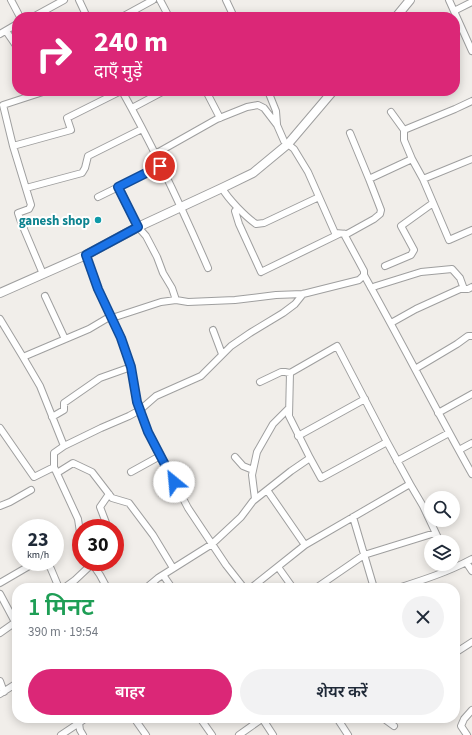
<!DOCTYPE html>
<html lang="hi">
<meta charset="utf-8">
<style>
:root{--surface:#fff;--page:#f2f2f3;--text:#1f2937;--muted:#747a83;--accent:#db2777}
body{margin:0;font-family:"Source Sans 3","Noto Sans Devanagari",sans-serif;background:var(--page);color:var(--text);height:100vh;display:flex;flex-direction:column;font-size:15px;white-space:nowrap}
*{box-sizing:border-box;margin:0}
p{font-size:13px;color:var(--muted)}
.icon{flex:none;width:22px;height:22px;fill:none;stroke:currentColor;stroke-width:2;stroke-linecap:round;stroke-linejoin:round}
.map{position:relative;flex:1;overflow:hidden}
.drawer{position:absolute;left:12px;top:583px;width:448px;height:140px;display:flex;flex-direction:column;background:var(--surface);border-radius:16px;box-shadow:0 2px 10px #0003}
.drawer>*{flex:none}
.top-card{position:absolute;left:12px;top:12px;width:448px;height:84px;border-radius:16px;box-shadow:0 2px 10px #0003;background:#db2777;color:#fff;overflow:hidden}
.buttons{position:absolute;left:424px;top:491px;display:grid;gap:8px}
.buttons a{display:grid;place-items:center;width:36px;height:36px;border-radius:50%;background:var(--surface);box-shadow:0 2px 10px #0003;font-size:20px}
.speed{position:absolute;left:12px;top:519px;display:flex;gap:8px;font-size:20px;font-weight:700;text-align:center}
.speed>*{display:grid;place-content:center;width:52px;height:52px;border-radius:50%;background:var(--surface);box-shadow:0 2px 10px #0003;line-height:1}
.speed small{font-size:10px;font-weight:400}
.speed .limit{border:6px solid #d22;background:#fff;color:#111}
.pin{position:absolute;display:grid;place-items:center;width:34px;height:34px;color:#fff;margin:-17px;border:2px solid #fff;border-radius:50%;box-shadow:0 1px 4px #0007}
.me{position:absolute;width:44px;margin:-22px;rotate:332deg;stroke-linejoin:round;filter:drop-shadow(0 0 3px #0008)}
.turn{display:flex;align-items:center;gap:14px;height:84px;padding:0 16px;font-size:18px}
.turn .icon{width:52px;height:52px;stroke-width:2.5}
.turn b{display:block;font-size:28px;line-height:34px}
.round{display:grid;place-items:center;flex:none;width:42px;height:42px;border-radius:21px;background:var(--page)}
.headline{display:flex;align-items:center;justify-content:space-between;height:68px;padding:0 16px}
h1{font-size:24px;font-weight:600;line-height:30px;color:#1e9e55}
.primary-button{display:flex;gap:8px;margin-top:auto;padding:8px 16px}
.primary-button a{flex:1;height:46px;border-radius:24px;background:var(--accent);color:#fff;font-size:16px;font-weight:600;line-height:46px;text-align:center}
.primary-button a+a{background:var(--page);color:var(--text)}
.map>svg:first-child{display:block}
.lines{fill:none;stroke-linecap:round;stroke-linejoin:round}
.minor-casing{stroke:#9f9f9f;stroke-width:8}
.tertiary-casing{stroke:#9f9f9f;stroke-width:10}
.minor{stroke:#fff;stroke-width:6}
.tertiary{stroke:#fff;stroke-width:8}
.route-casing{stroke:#114b97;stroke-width:10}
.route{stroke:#1a73e8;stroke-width:7}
.culture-dot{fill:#0f9aa8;stroke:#fff;stroke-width:1.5}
.labels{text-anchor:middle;stroke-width:4;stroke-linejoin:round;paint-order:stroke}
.culture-label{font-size:13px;font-weight:bold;fill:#0d838f;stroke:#fff;text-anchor:end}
</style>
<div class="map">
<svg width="472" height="735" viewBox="0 0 472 735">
<rect width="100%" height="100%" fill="#f1eeea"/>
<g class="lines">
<defs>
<path id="minor" d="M11 0 20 17
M79 0 87 17
M160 0 169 17
M226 0 234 17
M449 0 472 51
M454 11 472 2
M33 17 64 0
M122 17 153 0
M6 31 17 47
M0 34 17 24
M122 91C154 148 182 208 208 268
M206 91 220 118
M268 91 276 111 277 124
M132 108 164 91
M391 112 404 130 455 109 472 101
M350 133 369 179 412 159 404 140V130
M13 146 71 130 67 118 121 91
M155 154 217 119 247 107 258 105 264 108 277 125 284 141 294 149 308 172 335 233 347 234 374 219 380 214 381 210 369 179
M412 159 423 179 472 159
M423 179 449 240 472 230
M119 187 138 227 146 236 157 257 163 273 172 288 176 300
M26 188 82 173 85 168 88 156 142 129
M222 188C228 199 246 217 256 224L264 223 319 197
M98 197 161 166
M238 208 235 211 239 224 261 272 339 234
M86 255 98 289 121 337 131 367 137 402 148 432 188 508 226 565 244 588
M385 266 411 255 414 250 401 226 433 203
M43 274 21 222 18 213 29 209 31 205 13 146 3 105 46 91
M364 275C401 341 435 408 472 474
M371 288 376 286 421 272 452 269 460 278 464 289
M45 296 65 339
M112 318 161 302 176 300 188 302 235 300 276 295 303 294 359 280 364 275V271L344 234
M0 319 23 357 89 329 111 316
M391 323 416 309 460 289H468L472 287
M213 330 222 354
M23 357 40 386 64 446 101 428 129 416 140 410 156 396 201 376 231 346 250 333 283 313 295 304 303 294
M415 369 457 344 468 336H472
M260 382 281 372H285L290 373
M438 413 472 394
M52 417 64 410V403L100 378 131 367
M0 428 34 477 54 467 78 519 81 539
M298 436 365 399
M387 442 321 478 310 458 289 416 290 373 337 346 387 442 410 484
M459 450 472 443
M235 457 243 466 253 470
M397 461 449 433
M54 467V453L64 446
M131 472 160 456
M57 473 73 463 92 472 112 498 129 503 153 535 173 568
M267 490 305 545
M255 499 252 475 257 452 273 424 289 408
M0 506 10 502 31 490
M353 517 374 588
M108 528 100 507 109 494
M47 562 51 569 59 588
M91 562 100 575 107 588
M466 562 472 571
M278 567 293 588
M163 575 172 588
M0 583 36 562
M64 588 75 580 92 564
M146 588 158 578 212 544 241 517 253 501 291 471 310 458
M251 588 305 545 410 484 423 506 440 542
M316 588 364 555 435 533
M398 588C423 580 448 572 472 559
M0 594 15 622
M0 633 17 621
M455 653 472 642
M0 681 4 692
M0 694 17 683
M134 718 146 735
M200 718 212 735
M262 718 273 735
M337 718 348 735
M383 718 394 726
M61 735 79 723
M83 735 80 730 79 723 86 718
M239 735 263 718
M467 735 461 726 464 719 472 710"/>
<path id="tertiary" d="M396 17 410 0
M0 293 86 255 138 227 222 188 253 173 288 144 333 91"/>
</defs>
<!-- minor casing -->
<use href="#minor" class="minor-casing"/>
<!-- tertiary casing -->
<use href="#tertiary" class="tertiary-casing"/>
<!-- minor -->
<use href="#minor" class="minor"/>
<!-- tertiary -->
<use href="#tertiary" class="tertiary"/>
</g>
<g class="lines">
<defs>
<path id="route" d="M160 166 118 187 138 227 86 255 98 289 121 338 131 367 137 402 148 432 174 482"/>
</defs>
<!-- route casing -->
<use href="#route" class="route-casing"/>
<!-- route -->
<use href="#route" class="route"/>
</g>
<!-- markers -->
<circle class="culture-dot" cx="98" cy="220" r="4"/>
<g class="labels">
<!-- culture labels -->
<g class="culture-label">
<text x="90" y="225">ganesh shop</text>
</g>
</g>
</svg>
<div class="buttons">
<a><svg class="icon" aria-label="search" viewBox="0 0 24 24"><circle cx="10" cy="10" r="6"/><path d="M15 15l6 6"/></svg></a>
<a><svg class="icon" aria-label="layers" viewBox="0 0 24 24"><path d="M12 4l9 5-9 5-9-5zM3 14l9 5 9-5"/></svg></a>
</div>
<div class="speed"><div>23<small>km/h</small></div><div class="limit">30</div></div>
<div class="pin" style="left:160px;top:166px;background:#d93025"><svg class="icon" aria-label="arrive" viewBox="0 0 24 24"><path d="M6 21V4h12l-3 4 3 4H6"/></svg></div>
<svg class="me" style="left:174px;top:482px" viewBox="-20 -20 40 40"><circle r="19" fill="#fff"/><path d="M0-13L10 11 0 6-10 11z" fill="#1a73e8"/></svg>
<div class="top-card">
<div class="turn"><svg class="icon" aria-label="right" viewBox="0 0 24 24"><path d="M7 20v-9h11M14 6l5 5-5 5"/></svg><div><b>240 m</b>दाएँ मुड़ें</div></div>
</div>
<section class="drawer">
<div class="headline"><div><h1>1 मिनट</h1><p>390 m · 19:54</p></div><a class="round"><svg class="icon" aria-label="close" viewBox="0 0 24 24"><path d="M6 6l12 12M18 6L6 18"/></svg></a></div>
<div class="primary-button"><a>बाहर</a><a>शेयर करें</a></div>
</section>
</div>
